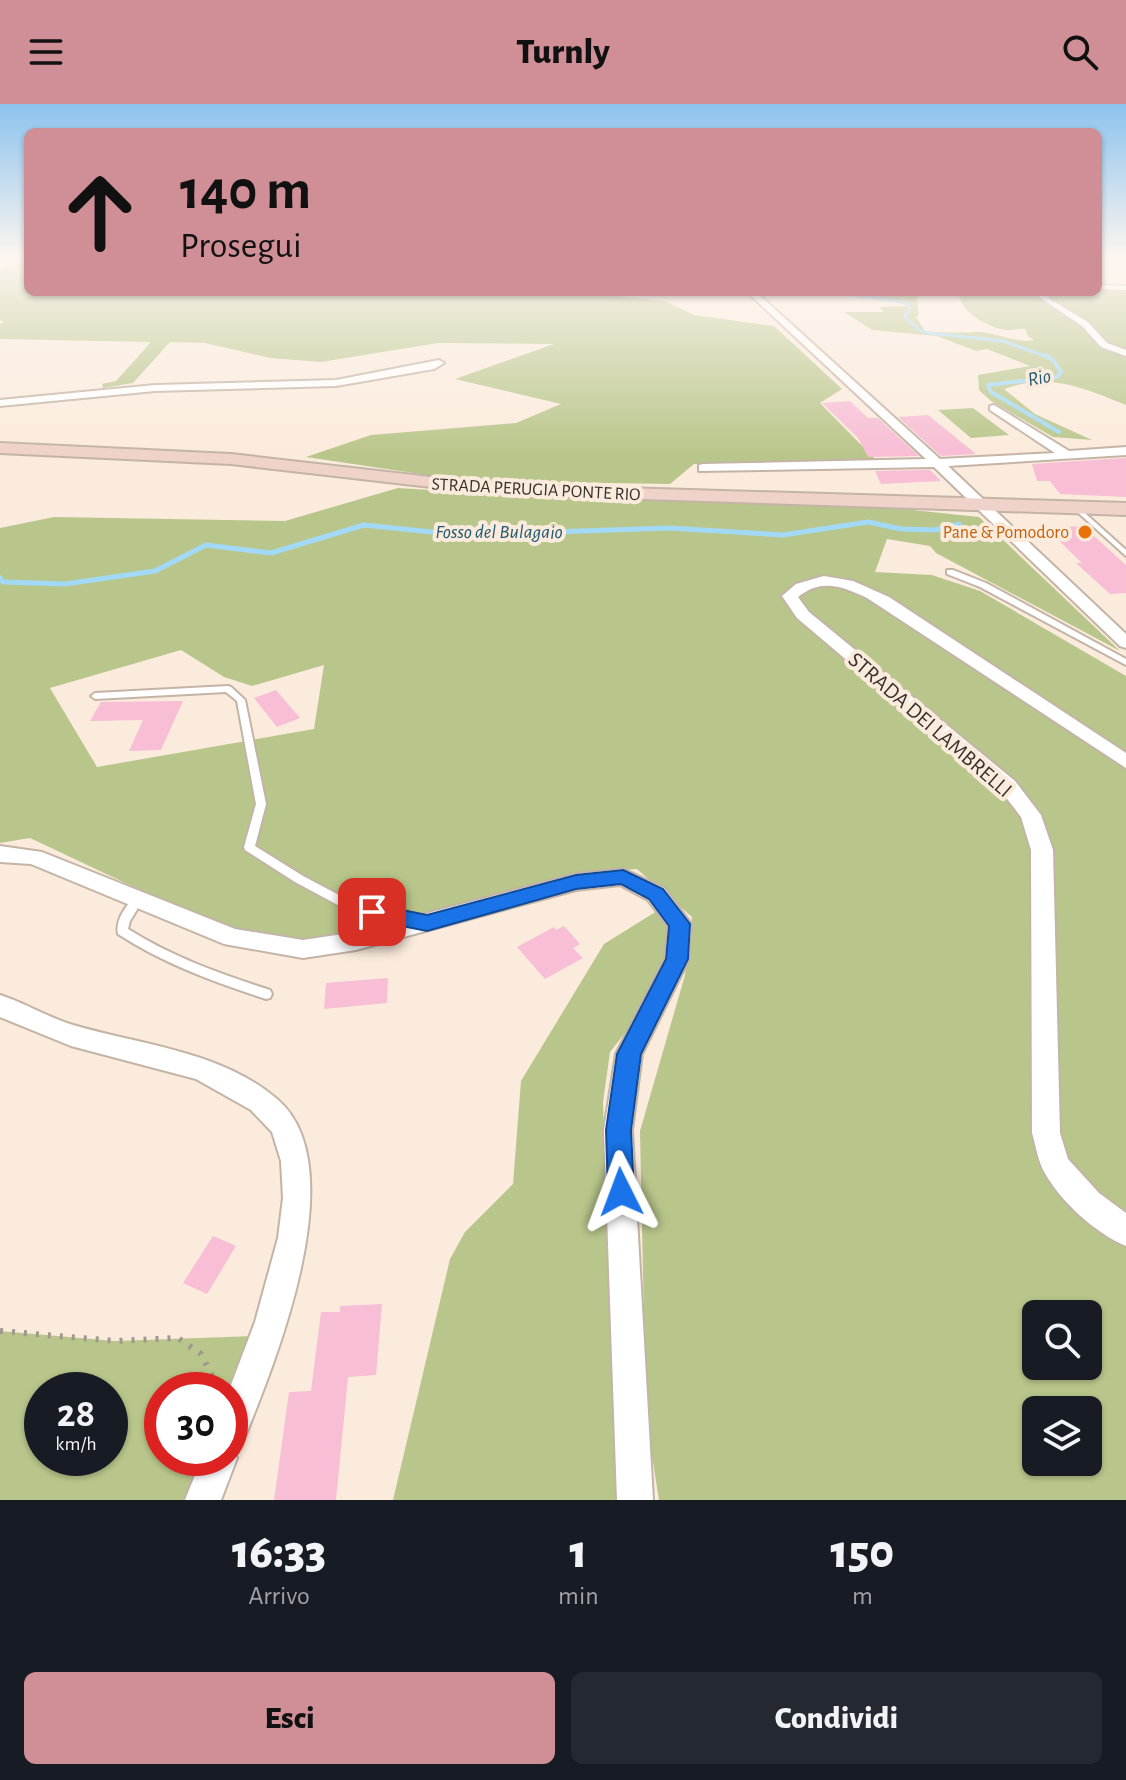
<!DOCTYPE html>
<html lang="it">
<style>
:root{--surface:#171b24;--page:#242831;--text:#f1f3f6;--muted:#9ea1a6;--accent:#d08e96}
body{margin:0;font-family:"Alegreya Sans",sans-serif;background:var(--page);color:var(--text);height:100vh;display:flex;flex-direction:column;font-size:30px;white-space:nowrap}
*{box-sizing:border-box;margin:0}
p{font-size:26px;color:var(--muted)}
.icon{flex:none;width:44px;height:44px;fill:none;stroke:currentColor;stroke-width:2;stroke-linecap:round;stroke-linejoin:round}
.map{position:relative;height:1396px;overflow:hidden}
.side{display:flex;flex-direction:column;background:var(--surface);flex:1}
.side>*{flex:none}
.guide{position:absolute;left:24px;top:24px;width:1078px;height:168px;border-radius:12px;box-shadow:0 2px 6px #0004;background:#d08e96;color:#111;overflow:hidden}
.tools{position:absolute;left:1022px;top:1196px;display:grid;gap:16px}
.tools a{display:grid;place-items:center;width:80px;height:80px;border-radius:12px;background:var(--surface);box-shadow:0 2px 6px #0004;font-size:40px}
.speed{position:absolute;left:24px;top:1268px;display:flex;gap:16px;font-size:40px;font-weight:700;text-align:center}
.speed>*{display:grid;place-content:center;width:104px;height:104px;border-radius:50%;background:var(--surface);box-shadow:0 2px 6px #0004;line-height:1}
.speed small{font-size:20px;font-weight:400}
.speed .limit{border:12px solid #d22;background:#fff;color:#111}
.pin{position:absolute;display:grid;place-items:center;width:68px;height:68px;color:#fff;margin:-34px;border-radius:16px;box-shadow:0 4px 12px #0006}
.me{position:absolute;width:88px;margin:-44px;rotate:357deg;stroke-linejoin:round;filter:drop-shadow(0 0 6px #0008)}
.turn{display:flex;align-items:center;gap:28px;height:168px;padding:0 24px;font-size:36px}
.turn .icon{width:104px;height:104px;stroke-width:2.5}
.turn b{display:block;font-size:56px;line-height:68px}
.eta{display:flex;justify-content:space-evenly;align-items:center;height:136px;text-align:center}
.eta b{font-size:48px;font-weight:800;line-height:56px}
.action{display:flex;gap:16px;margin-top:auto;padding:16px 24px}
.action a{flex:1;height:92px;border-radius:12px;background:var(--accent);color:#111;font-size:32px;font-weight:800;line-height:92px;text-align:center}
.action a+a{background:var(--page);color:var(--text)}
header{display:flex;justify-content:space-between;align-items:center;height:104px;padding:0 24px;background:var(--accent);color:#111;font-size:36px;font-weight:800}
.map>svg:first-child{display:block}
.green{fill:#b9c68b;fill-rule:evenodd}
.lines{fill:none;stroke-linecap:round;stroke-linejoin:round}
.stream-far2{stroke:#a2d9f7;stroke-width:3}
.stream-far1{stroke:#a2d9f7;stroke-width:4}
.stream{stroke:#a2d9f7;stroke-width:5}
.building{fill:#f7bed5}
.service-casing{stroke:#c3b4a6;stroke-width:4}
.minor-casing{stroke:#c3b4a6;stroke-width:4}
.secondary-casing{stroke:#c3b4a6;stroke-width:4}
.path{stroke:#a3978d;stroke-width:6;stroke-dasharray:3 9;stroke-linecap:butt}
.service{fill:#fff;fill-rule:evenodd}
.minor{fill:#fff;fill-rule:evenodd}
.secondary{fill:#efd2ca;fill-rule:evenodd}
.route{fill:#1a73e8;stroke:#114b97;stroke-width:2}
.food-dot{fill:#e8710a;stroke:#fbebdd;stroke-width:3}
.labels{text-anchor:middle;stroke-width:8;stroke-linejoin:round;paint-order:stroke}
.far-street-label{font-size:18px;fill:#38312c;stroke:#fbebdd}
.far-food-label{font-size:18px;fill:#c56008;stroke:#fbebdd;text-anchor:end}
.far-water-label{font-size:20px;font-style:italic;fill:#225972;stroke:#fbebdd}
.street-label{font-size:22px;fill:#38312c;stroke:#fbebdd}
</style>
<header><svg class="icon" aria-label="menu" viewBox="0 0 24 24"><path d="M4 6h16M4 12h16M4 18h16"/></svg>Turnly<svg class="icon" aria-label="search" viewBox="0 0 24 24"><circle cx="10" cy="10" r="6"/><path d="M15 15l6 6"/></svg></header>
<div class="map">
<svg width="1126" height="1396" viewBox="0 0 1126 1396">
<rect width="100%" height="100%" fill="#fbebdd"/>
<!-- green -->
<path class="green" d="M28 156V188H569L665 197 694 211 774 222 842 285 820 299 876 356 694 360 670 380 467 377 306 353 371 331 516 319 561 300 455 275 554 240 438 239 321 258 270 254 205 239 170 238 133 279 103 284 102 280 116 277 151 238 0 235V220L4 218 0 216V166Z
M1098 181 1126 187V301C1083 284 1050 268 1004 285L1035 310 1092 336 1053 333 991 297 979 286 978 271 1030 262 987 245 976 247 937 232 872 226 844 208H884L879 203 908 202 892 196 830 188H922L917 194 919 211 916 213 925 227C945 229 958 229 977 228 996 228 1017 240 1034 236L1028 232 1025 225C1018 224 1013 227 1006 226 989 224 958 207 959 188H1098Z
M973 304 1009 331 971 334 938 306Z
M398 384 528 392 884 403 979 413 1120 547 936 449 930 442 887 435 875 468 932 471 980 487 1126 572V1396H659L646 1314 640 1027 685 871 692 813 637 765 577 770 376 824 295 839 229 828 30 734 0 739V424L54 413 285 417ZM181 546 224 573 252 582 324 561 314 625 97 663 50 584ZM1036 1210H1088V1262H1036ZM1036 1306H1088V1358H1036Z
M657 807 668 825 673 845 639 911 610 948 603 998 618 1396H393L450 1155 465 1128 513 1080 521 977 604 840Z
M0 1227 115 1237 254 1232 230 1286H162V1354H209L189 1396H0ZM42 1286H110V1354H42Z"/>
<g class="lines">
<!-- stream-far2 -->
<path class="stream-far2" d="M835 188 907 199 909 204 905 213 919 226 929 229 1003 237 1048 253"/>
<!-- stream-far1 -->
<path class="stream-far1" d="M1045 251 1054 257 1061 268 1057 273 988 281 991 288 1059 328"/>
<!-- stream -->
<path class="stream" d="M0 474 3 478 65 480 155 467 206 441 271 449 364 421 461 431 669 424 783 431 868 418 901 425 935 426 959 420"/>
</g>
<!-- building -->
<path class="building" d="M850 297 868 314H878L919 352 868 353 858 334 822 299Z
M928 311 976 350 941 352 898 313Z
M1126 354V393L1060 390 1050 377H1037L1032 360Z
M930 366 941 377 881 380 875 367Z
M1083 422 1126 461V489L1110 490 1076 459H1082L1046 424Z
M276 586 300 614 277 623 254 594Z
M183 597 161 646 129 647 143 616 90 617 101 598Z
M564 822 580 840 573 844 583 854 545 875 517 843 554 823 556 826Z
M388 874 387 899 324 905 326 879Z
M213 1132 236 1142 207 1190 183 1179Z
M382 1200 376 1271 348 1273 336 1396H274L289 1288 311 1287 321 1208H340V1202Z"/>
<g class="lines">
<defs>
<path id="service" d="M1073 402H1077L1126 446V452L1073 404Z
M947 466H953L986 479 1126 555V561L980 483 947 470Z
M228 582 231 583 245 596 266 700 255 742 303 772 356 800 418 813 422 814 424 817 422 820 418 821 349 807 295 778 245 746 244 743 256 700 237 597 226 588 95 595 91 592 95 589Z
M137 792 141 793 143 796 130 817 128 825C172 853 221 870 270 886L272 890 270 894 266 895C214 878 164 860 118 830 115 816 125 805 133 793Z"/>
<path id="minor" d="M1098 181 1126 182V186L1098 185Z
M747 188H756L940 355 1055 349 990 306V302L994 301 1069 347 1126 343V351L948 362 1126 530V544L1120 542 934 363 699 367V361L703 360 926 355Z
M1044 188H1053L1048 193 1051 196 1088 218 1107 239 1126 246V252L1101 243 1082 222 1039 193Z
M439 256 444 259 434 265 336 282 155 287 0 302V296L155 281 336 276Z
M824 472 853 477 889 493 1126 649V664L867 494C842 482 821 474 798 493L809 508 1015 677 1041 711 1053 746 1060 1029 1068 1055 1099 1089 1126 1109V1142C1097 1130 1062 1099 1046 1071 1038 1059 1036 1042 1032 1029L1031 746 1021 713 1001 687 797 514 782 492 796 480Z
M0 742 42 748 235 825 303 836 356 828 576 770 623 765 664 784 691 820 689 855 642 950 632 1026 653 1396H617L604 1026 616 950 665 855 668 822 648 796 620 781 576 786 356 846 303 854 224 840 31 760 0 758Z
M0 891C25 899 47 913 73 921 141 941 221 947 277 995 356 1062 274 1262 242 1340L233 1344 237 1354 221 1396H185L202 1354H230L229 1286 255 1218 278 1134 283 1094 281 1057 272 1028 251 1006 196 975 71 942 0 913Z"/>
<path id="secondary" d="M0 339 231 350 492 380 1126 399V411L492 390 231 360 0 349Z"/>
</defs>
<!-- service casing -->
<use href="#service" class="service-casing"/>
<!-- minor casing -->
<use href="#minor" class="minor-casing"/>
<!-- secondary casing -->
<use href="#secondary" class="secondary-casing"/>
<!-- path -->
<path class="path" d="M0 1227 115 1237 178 1234 201 1250 213 1274 211 1286"/>
<!-- service -->
<use href="#service" class="service"/>
<!-- minor -->
<use href="#minor" class="minor"/>
<!-- secondary -->
<use href="#secondary" class="secondary"/>
</g>
<!-- sky -->
<linearGradient id="sky" x2="0" y2="1"><stop stop-color="#8cc3ee"/><stop offset="0.44" stop-color="#fdf6f0"/><stop offset="1" stop-color="#fdf6f0" stop-opacity="0"/></linearGradient>
<rect width="1126" height="349" fill="url(#sky)"/>
<!-- route -->
<path class="route" d="M623 766 663 785 690 820 688 855 641 950 631 1026 634 1088 630 1097 621 1100 612 1097 608 1088 606 1026 617 950 666 855 669 822 649 795 621 780 576 785 427 827 372 816 365 813 362 808 365 802 372 800 427 811 576 771Z"/>
<!-- markers -->
<circle class="food-dot" cx="1085" cy="428" r="8"/>
<g class="labels">
<!-- far-street labels -->
<g class="far-street-label">
<text transform="translate(536 385) rotate(3)" y="6">STRADA PERUGIA PONTE RIO</text>
</g>
<!-- far-food labels -->
<g class="far-food-label">
<text x="1069" y="434">Pane &amp; Pomodoro</text>
</g>
<!-- far-water labels -->
<g class="far-water-label">
<text transform="translate(1039 273) rotate(-11)" y="7">Rio</text>
<text x="499" y="434">Fosso del Bulagaio</text>
</g>
<!-- street labels -->
<g class="street-label">
<text transform="translate(931 620) rotate(41)" y="8">STRADA DEI LAMBRELLI</text>
</g>
</g>
</svg>
<div class="tools">
<a><svg class="icon" aria-label="search" viewBox="0 0 24 24"><circle cx="10" cy="10" r="6"/><path d="M15 15l6 6"/></svg></a>
<a><svg class="icon" aria-label="layers" viewBox="0 0 24 24"><path d="M12 4l9 5-9 5-9-5zM3 14l9 5 9-5"/></svg></a>
</div>
<div class="speed"><div>28<small>km/h</small></div><div class="limit">30</div></div>
<div class="pin" style="left:372px;top:808px;background:#d93025"><svg class="icon" aria-label="arrive" viewBox="0 0 24 24"><path d="M6 21V4h12l-3 4 3 4H6"/></svg></div>
<svg class="me" style="left:621px;top:1088px" viewBox="-20 -20 40 40"><path d="M0-17L14 15 0 8-14 15z" fill="#1a73e8" stroke="#fff" stroke-width="4"/></svg>
<div class="guide">
<div class="turn"><svg class="icon" aria-label="ahead" viewBox="0 0 24 24"><path d="M12 20V5M6 11l6-6 6 6"/></svg><div><b>140 m</b>Prosegui</div></div>
</div>
</div>
<section class="side">
<div class="eta">
<div><b>16:33</b><p>Arrivo</p></div>
<div><b>1</b><p>min</p></div>
<div><b>150</b><p>m</p></div>
</div>
<div class="action"><a>Esci</a><a>Condividi</a></div>
</section>
